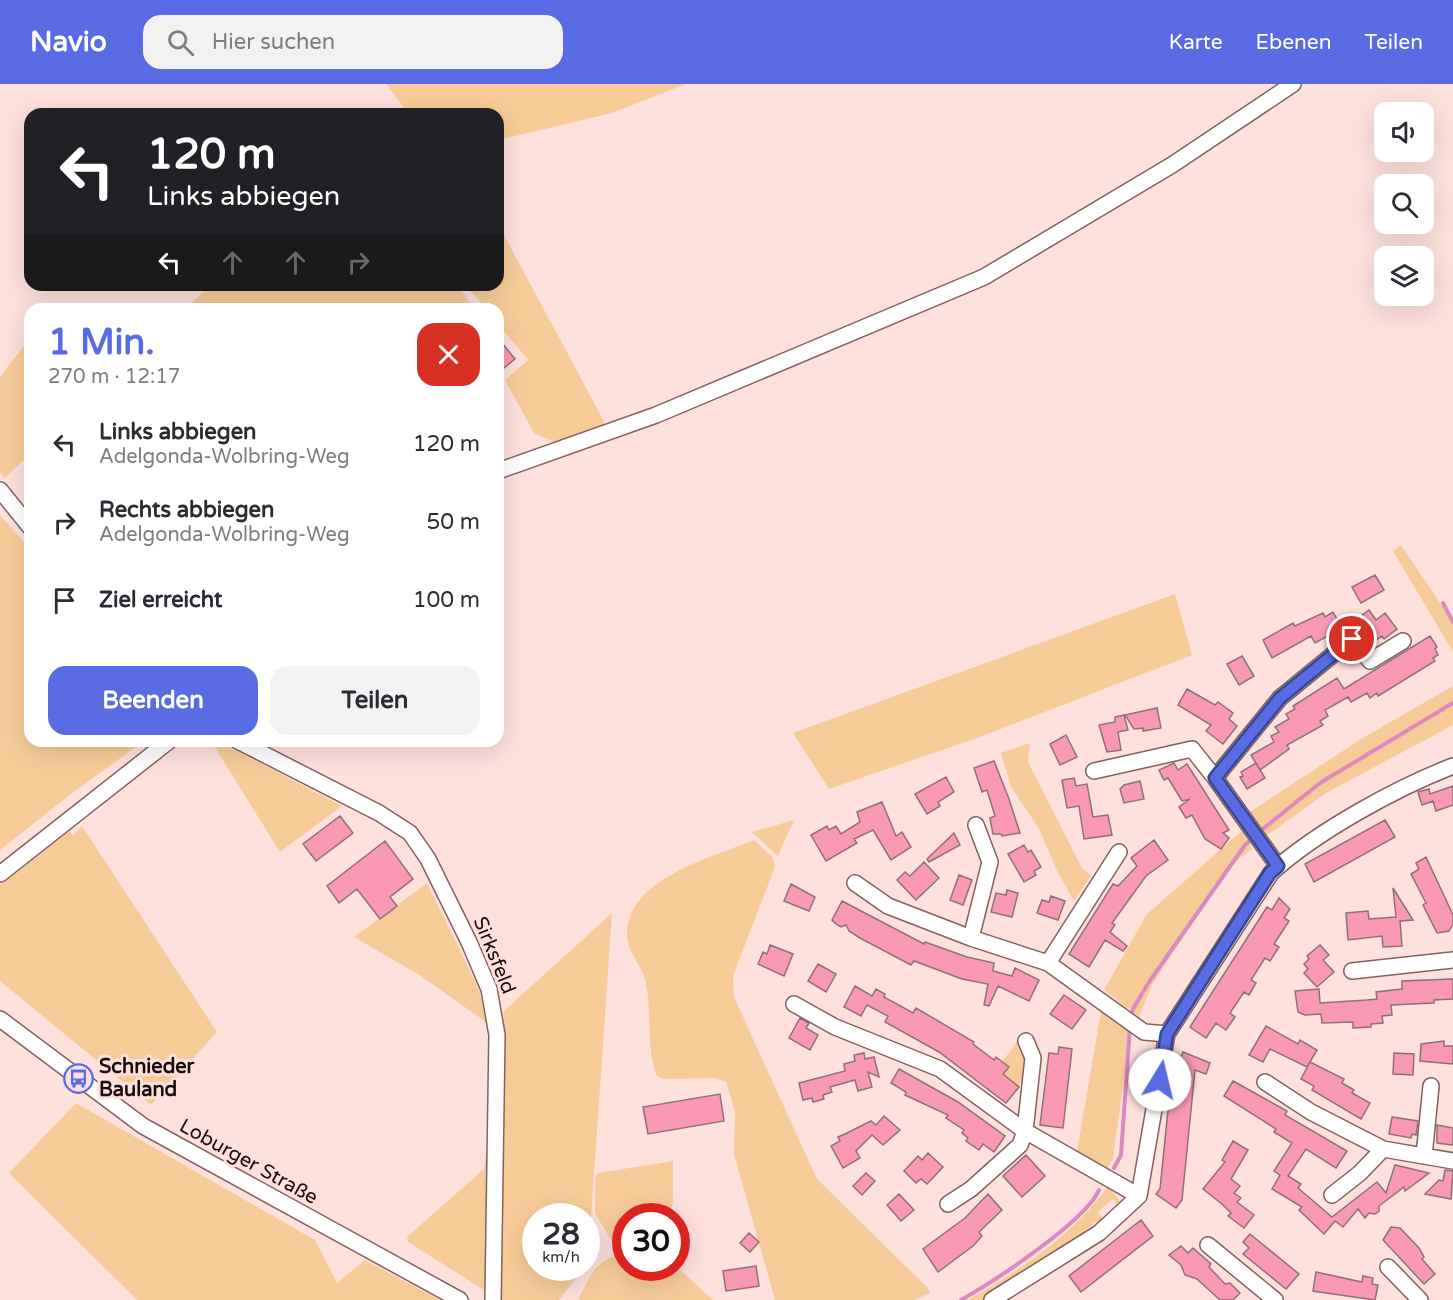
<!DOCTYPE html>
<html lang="de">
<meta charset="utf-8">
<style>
:root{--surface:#fff;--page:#f2f2f3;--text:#2b2b33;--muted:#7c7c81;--accent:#586be2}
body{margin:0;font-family:"Varela Round",sans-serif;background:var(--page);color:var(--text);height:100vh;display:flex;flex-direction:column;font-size:22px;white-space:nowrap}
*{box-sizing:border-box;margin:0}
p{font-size:20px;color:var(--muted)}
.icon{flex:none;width:33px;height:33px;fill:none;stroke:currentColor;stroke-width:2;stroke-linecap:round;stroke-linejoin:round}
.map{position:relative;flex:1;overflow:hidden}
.sheet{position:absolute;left:24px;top:219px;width:480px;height:444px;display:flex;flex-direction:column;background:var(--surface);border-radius:18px;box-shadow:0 6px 24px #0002}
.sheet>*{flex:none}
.top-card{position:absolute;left:24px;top:24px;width:480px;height:183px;border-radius:18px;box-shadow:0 6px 24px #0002;background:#202124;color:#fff;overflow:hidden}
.tools{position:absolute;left:1374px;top:18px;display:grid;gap:12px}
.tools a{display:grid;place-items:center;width:60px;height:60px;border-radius:12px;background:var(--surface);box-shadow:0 6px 24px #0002;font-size:30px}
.speed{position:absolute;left:522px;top:1119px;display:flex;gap:12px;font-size:30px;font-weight:700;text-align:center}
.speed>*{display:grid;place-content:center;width:78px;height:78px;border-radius:50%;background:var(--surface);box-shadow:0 6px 24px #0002;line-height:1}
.speed small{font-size:15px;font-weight:400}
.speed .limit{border:9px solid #d22;background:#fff;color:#111}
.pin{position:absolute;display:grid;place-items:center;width:51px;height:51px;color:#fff;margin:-26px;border:3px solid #fff;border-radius:50%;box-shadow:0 2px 6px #0007}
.me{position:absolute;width:66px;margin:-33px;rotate:9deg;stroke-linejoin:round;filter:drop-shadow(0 0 4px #0008)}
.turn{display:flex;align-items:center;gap:21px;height:126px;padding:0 24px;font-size:27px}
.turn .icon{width:78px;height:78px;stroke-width:2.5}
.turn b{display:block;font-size:42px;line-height:51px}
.lanes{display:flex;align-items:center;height:57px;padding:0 24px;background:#0003;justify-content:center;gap:30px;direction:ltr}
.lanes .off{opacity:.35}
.round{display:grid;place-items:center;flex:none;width:63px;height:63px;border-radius:18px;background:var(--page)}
.head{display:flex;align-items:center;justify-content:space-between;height:102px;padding:0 24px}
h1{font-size:36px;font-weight:700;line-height:45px;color:var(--accent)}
.button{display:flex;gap:12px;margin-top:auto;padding:12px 24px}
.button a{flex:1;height:69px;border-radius:18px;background:var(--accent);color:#fff;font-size:24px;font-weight:700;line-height:69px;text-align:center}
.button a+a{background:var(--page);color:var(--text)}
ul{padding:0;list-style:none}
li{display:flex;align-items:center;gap:18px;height:78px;padding:0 24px}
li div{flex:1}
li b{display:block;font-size:22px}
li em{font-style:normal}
header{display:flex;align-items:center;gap:36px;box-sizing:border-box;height:84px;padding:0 30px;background:var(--accent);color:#fff}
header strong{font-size:28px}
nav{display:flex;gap:33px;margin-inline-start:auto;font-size:21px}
.search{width:420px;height:54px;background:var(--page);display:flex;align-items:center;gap:15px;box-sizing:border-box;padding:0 21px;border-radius:18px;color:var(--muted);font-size:22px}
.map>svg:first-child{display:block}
.green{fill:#f7cb98}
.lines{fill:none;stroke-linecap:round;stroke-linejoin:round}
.stream{stroke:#db8ac0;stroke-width:4}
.building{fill:#fa99b3;stroke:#907078;stroke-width:1.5}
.street-casing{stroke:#82625e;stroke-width:18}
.street{stroke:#fff;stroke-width:15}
.route-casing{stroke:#394693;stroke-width:15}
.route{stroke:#586be2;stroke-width:10}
.labels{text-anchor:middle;stroke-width:6;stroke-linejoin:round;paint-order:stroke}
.street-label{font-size:20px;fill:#190d0c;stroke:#fee0dd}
.poi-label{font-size:20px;font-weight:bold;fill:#190d0c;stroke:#fee0dd;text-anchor:start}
</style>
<header>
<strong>Navio</strong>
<div class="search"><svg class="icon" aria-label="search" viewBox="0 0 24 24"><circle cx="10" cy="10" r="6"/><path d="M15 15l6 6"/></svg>Hier suchen</div>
<nav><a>Karte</a><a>Ebenen</a><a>Teilen</a></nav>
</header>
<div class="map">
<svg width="1453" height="1216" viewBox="0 0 1453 1216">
<rect width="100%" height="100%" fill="#fee0dd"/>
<!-- green -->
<path class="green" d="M386 0H686L612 29 498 56V30H409Z
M498 140 606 341 554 358 534 349 505 296 528 276 498 240V225H486L466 201H498Z
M210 201H458L473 223 470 225H186Z
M30 254V370L5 394 0 388V293Z
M0 431 30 465V657H144L75 707 0 766Z
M1401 461 1453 538V568L1393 467Z
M1175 510 1192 571 977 654 829 705 793 649Z
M1453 602V641L1326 709 1262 755 1247 730 1361 655Z
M211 657H217L342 722 280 768Z
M1030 659 1028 678 1082 784 1091 791 1074 817 1058 789 1038 743 1011 703 1001 669Z
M794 736 778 772 752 748Z
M82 742 217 948 151 1021 0 897V801L69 747 73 751Z
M1243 746 1252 765 1230 781 1152 901 1139 933 1104 906 1147 830Z
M754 756 773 774 775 783 733 892 734 913 817 1095 928 1204 930 1209 915 1216H775L734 1070 735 1028 726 998 715 994 662 995 656 991C646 960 652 931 646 900 644 884 628 869 627 853 625 794 712 774 754 756Z
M427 799 479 905 486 938 421 892 354 853Z
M612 829 588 1179 587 1180 586 1132H536V1184H584L559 1216H500L408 1158 407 1153 484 1085 504 927Z
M1102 922 1131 944 1113 1074 1108 1084 1077 1067Z
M1018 956 1028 976 1019 1003 1003 990 1002 978Z
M76 1019 315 1156 337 1199 365 1176 440 1216H137L9 1089Z
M673 1077V1119L669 1132H626L625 1155 611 1156 595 1129V1094L598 1089Z
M1108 1102 1122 1120 1119 1123 1113 1115 1098 1128 1104 1136 1099 1141 1095 1138 1055 1172 983 1216H968C1019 1187 1075 1150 1108 1102Z
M625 1168 626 1184 677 1183 713 1216H578C593 1188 593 1178 625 1168Z"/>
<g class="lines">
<!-- stream -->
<path class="stream" d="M1443 519 1453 538
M1259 748 1320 699 1453 619
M1131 935 1133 925 1149 898 1245 761 1254 753
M1114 1084 1121 1071 1130 942
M961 1216C993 1198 1086 1137 1099 1106"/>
</g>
<!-- building -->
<path class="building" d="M498 254 515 275 498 289Z
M1375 491 1384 506 1361 519 1352 503Z
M1369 526 1376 536 1385 529 1397 545 1384 555 1382 552 1375 557 1358 534Z
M1333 528 1342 544 1315 559 1311 552 1272 574 1263 556 1293 539 1295 542 1323 529 1325 533Z
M1430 552 1437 563 1435 565 1438 571 1433 574 1435 577 1378 612 1377 609 1370 614 1367 609 1351 618 1348 613 1325 626 1328 632 1320 637 1323 641 1287 661 1289 665 1260 686 1251 671 1274 658 1271 652 1279 648 1275 643 1289 635 1286 630 1295 625 1293 622 1337 594 1344 605Z
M1242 572 1254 592 1239 601 1227 580Z
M1187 605 1215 621 1218 618 1233 629 1229 635 1237 642 1223 660 1206 647 1211 641 1178 621Z
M1157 624 1161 644 1143 647V644L1134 645 1125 631Z
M1124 631 1128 646 1118 648 1121 666 1107 668 1099 641 1115 638V633Z
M1066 651 1077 673 1060 681 1050 660Z
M994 677 1009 715 1020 749 1002 752 1001 750H993L990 734 995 732 987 706 982 708 974 684Z
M1174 679 1178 686 1187 680 1229 746 1223 749 1229 754 1221 765 1205 755 1192 731 1186 734 1179 723 1190 715 1182 717 1168 694 1164 696 1159 686Z
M1256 679 1265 694 1247 705 1240 693 1243 692 1241 688Z
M946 693 954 708 938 718 940 722 927 730 915 710Z
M1074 694 1076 702 1087 700 1093 733 1108 731 1112 751 1084 755 1079 722 1067 724 1062 696Z
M1140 697 1144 715 1124 719 1120 705 1124 701Z
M1453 702V721L1436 727 1433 717 1422 721 1418 708 1429 705 1430 710Z
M882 718 896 752 902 748 911 763 891 776 873 746 854 755 857 759 826 777 811 751 827 742 829 746 836 742 841 750 860 738 857 728Z
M340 732 353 749 316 777 303 760Z
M1385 736 1395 753 1314 798 1305 780Z
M954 749 960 761 929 778 927 775Z
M1154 756 1168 776 1146 792 1112 839 1115 841 1110 848 1127 862 1123 867 1105 856 1089 883 1069 870 1113 800 1118 802 1137 782 1131 774Z
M385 757 413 795 390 813 397 822 380 835 357 805 339 819 327 802Z
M1024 761 1028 768 1031 766 1041 783 1034 787 1036 791 1024 798 1008 770Z
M1426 773 1453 831V840L1449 847 1437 849 1423 821 1426 819 1411 790 1419 785 1416 779Z
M924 778 939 794 916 816 897 796 905 788 910 792Z
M959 791 972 796 963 821 950 816Z
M791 800 815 813 809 827 784 817Z
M1393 804 1413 836 1400 837 1402 862 1383 863 1382 852 1348 856 1346 829 1368 827 1369 835 1396 833Z
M1007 806 1018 809 1012 833 991 828 996 809 1006 811Z
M1051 812 1065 817 1058 836 1037 829 1042 816 1049 818Z
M1279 814 1290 825 1284 834 1289 837 1274 860 1279 863 1270 877 1265 874 1251 896 1256 899 1249 911 1244 908 1230 929 1235 933 1226 946 1216 939 1206 954 1190 943 1267 823 1272 826Z
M842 817 924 860 925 858 967 873 994 879 993 887 1012 892 1015 884 1039 896 1029 917 998 902 989 922 984 921 988 900 962 895 914 877 911 881 860 854 849 847 846 841 841 843 836 840 832 836Z
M770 861 793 870 784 892 758 880 763 868 767 870Z
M1320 861 1329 871 1323 876 1334 888 1317 903 1304 889 1308 885 1304 880 1309 875 1307 872Z
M818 880 836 890 826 908 808 897Z
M1453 895V915L1434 916V919L1391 921 1392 931 1382 932 1383 939 1371 940V943L1353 944V938L1322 939 1321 930 1305 931 1298 928 1295 907 1319 905 1320 919 1367 916 1377 915 1376 908 1402 905V897Z
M855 902 872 912 876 905 885 910 884 913 913 929 916 924 974 958 973 960 994 976 996 973 1009 983 1003 990 1019 1003 1006 1019 939 968 885 938 888 932 867 921 861 932 844 923Z
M1064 911 1086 926 1072 945 1050 930Z
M800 934 809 939 806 944 818 951 810 966 789 954Z
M1266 942 1298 960 1300 956 1317 966 1307 983 1270 965 1263 978 1249 971Z
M1444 957V962H1453V980L1420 977 1421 960Z
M1059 963 1072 965 1063 1044 1040 1041 1049 969 1058 970Z
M1183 968 1210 979 1206 990 1195 986 1182 1116 1176 1124 1156 1110 1160 1105 1172 987H1175Z
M864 969 865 975 874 973 879 993 868 988 872 1003 858 1007 855 996 830 1003 832 1008 823 1011 824 1015 813 1018 812 1014 803 1016 799 999 845 987 844 980 855 977 854 971Z
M1394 969 1414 970 1413 991 1393 990Z
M1310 978 1344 995 1342 999 1354 1006 1352 1009 1370 1019 1361 1035 1312 1006 1314 1002 1301 995Z
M899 985 958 1018 1005 1052 994 1068 983 1060 979 1066 966 1057 968 1054 962 1049 964 1046 946 1034 948 1031 905 1011 906 1008 891 999Z
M1233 997 1287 1027 1285 1031 1347 1067 1336 1084 1306 1065 1288 1092 1301 1100 1298 1104 1332 1133 1377 1098 1386 1109 1395 1081 1429 1089 1405 1107 1404 1103 1379 1122V1127L1375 1130 1369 1129 1365 1134 1358 1125 1343 1143 1335 1137 1324 1150 1299 1126 1302 1123 1272 1105 1280 1091 1274 1087 1292 1059 1274 1048 1276 1045 1224 1012Z
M720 1010 724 1037 648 1050 643 1023Z
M884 1032 900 1046 883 1061 872 1051 856 1067 860 1074 843 1084 831 1062 840 1057 838 1053 845 1050 871 1037 876 1041Z
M1392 1033 1418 1037 1416 1051 1412 1050 1411 1054 1389 1050Z
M1437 1041 1453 1044V1061L1437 1059Z
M1233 1057 1248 1066 1231 1095 1240 1102 1234 1109 1241 1114 1237 1118 1254 1131 1244 1144 1228 1132 1231 1129 1223 1121 1203 1105 1225 1078 1222 1076Z
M928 1069 943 1083 927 1100 921 1095 916 1099 904 1087 918 1072 922 1076Z
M1026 1071 1045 1092 1022 1113 1003 1092Z
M1445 1086 1453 1087 1451 1115 1425 1110 1439 1096 1443 1097Z
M866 1089 875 1097 862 1111 853 1102Z
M899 1110 914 1126 901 1137 887 1121Z
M988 1110 1002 1126 979 1148 982 1152 973 1162 938 1188 923 1165 965 1134Z
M1141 1136 1153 1152 1081 1208 1069 1192Z
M1391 1143 1400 1144 1419 1164 1424 1173 1422 1175 1435 1190 1424 1200 1383 1156Z
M749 1149 759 1158 750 1168 740 1159Z
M1250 1150 1299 1190 1286 1205 1243 1170 1249 1164 1243 1158Z
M1181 1162 1188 1169 1193 1164 1211 1180 1209 1183 1225 1200 1230 1199 1240 1209 1233 1216H1220L1197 1195 1185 1191 1181 1181 1169 1171Z
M756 1182 759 1202 726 1207 723 1187Z
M1316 1188 1362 1198 1363 1192 1373 1194 1372 1200 1378 1201 1375 1216 1313 1207Z"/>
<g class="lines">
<defs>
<path id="street" d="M498 387 656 331 984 193 1172 81 1293 0
M0 406 30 443
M238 657 379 729 410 749 428 775 469 858 489 905 497 951 493 1216
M1094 687 1192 665 1215 694
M1278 782 1215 694 1280 614 1352 555 1370 577 1403 557
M0 790 169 657
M855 799 888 822 971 854 1048 879 1144 948 1167 950
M971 854 990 778 976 741
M1048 879 1119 768
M1352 887 1453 876
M794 920 835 943 940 985 1025 1047 1139 1112
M0 935 143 1042 460 1216
M1265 998 1311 1028 1383 1065 1453 1077
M1424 1072 1431 1002
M1332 1111 1360 1089 1383 1065
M948 1120 971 1105 1020 1061 1025 1047 1033 974 1026 957
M1208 1161 1275 1216
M1388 1183 1420 1216
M992 1216 1099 1149 1139 1112 1167 950 1271 789C1316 748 1396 704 1453 682"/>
</defs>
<!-- street casing -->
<use href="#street" class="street-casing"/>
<!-- street -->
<use href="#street" class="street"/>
</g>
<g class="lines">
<defs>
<path id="route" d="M1160 996 1167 950 1270 789 1278 782 1215 694 1280 614 1352 555"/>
</defs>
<!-- route casing -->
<use href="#route" class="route-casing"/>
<!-- route -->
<use href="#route" class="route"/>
</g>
<!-- icons -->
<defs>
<symbol id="bus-ring" viewBox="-11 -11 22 22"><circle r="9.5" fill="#fee0dd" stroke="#586be2" stroke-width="1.5"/><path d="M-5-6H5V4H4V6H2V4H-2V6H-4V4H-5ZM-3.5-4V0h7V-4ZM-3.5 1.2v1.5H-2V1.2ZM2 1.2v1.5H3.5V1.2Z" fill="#586be2"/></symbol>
</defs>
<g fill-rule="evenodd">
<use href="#bus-ring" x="62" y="978" width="33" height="33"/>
</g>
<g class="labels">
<!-- street labels -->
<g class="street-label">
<text transform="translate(495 871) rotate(68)" y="7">Sirksfeld</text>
<text transform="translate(249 1077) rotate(29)" y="7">Loburger Straße</text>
</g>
<!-- poi labels -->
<g class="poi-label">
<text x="99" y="989">Schnieder<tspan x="99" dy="23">Bauland</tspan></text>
</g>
</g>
</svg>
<div class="tools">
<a><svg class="icon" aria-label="sound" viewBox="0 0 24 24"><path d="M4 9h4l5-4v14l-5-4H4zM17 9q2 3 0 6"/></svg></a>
<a><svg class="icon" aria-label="search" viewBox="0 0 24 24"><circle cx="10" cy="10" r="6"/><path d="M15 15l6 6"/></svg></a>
<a><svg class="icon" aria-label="layers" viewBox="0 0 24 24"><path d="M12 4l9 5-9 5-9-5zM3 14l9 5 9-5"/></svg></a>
</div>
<div class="speed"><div>28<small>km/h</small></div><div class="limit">30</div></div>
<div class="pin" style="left:1352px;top:555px;background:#d93025"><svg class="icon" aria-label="arrive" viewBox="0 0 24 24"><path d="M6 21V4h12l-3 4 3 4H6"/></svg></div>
<svg class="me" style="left:1160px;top:996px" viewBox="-20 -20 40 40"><circle r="19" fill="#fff"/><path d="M0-13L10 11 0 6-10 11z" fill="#586be2"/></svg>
<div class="top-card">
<div class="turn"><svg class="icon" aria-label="left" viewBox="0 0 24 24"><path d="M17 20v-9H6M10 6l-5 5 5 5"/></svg><div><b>120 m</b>Links abbiegen</div></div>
<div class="lanes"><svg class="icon" aria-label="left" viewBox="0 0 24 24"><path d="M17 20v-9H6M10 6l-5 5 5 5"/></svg><svg class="icon off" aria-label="ahead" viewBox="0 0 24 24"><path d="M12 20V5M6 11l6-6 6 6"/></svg><svg class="icon off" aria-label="ahead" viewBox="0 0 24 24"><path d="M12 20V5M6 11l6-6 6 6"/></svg><svg class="icon off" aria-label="right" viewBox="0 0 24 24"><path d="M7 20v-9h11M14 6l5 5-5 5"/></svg></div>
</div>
<section class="sheet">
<div class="head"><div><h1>1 Min.</h1><p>270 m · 12:17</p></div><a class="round" style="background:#d93025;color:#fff"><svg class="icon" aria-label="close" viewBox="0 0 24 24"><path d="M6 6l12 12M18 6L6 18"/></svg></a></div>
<ul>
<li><svg class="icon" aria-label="left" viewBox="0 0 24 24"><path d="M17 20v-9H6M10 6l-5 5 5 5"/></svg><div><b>Links abbiegen</b><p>Adelgonda-Wolbring-Weg</p></div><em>120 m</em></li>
<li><svg class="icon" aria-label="right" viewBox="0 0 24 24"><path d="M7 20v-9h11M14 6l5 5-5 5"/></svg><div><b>Rechts abbiegen</b><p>Adelgonda-Wolbring-Weg</p></div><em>50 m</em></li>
<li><svg class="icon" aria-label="arrive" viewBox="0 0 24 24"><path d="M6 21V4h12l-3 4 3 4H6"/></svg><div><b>Ziel erreicht</b></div><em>100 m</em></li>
</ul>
<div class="button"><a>Beenden</a><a>Teilen</a></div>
</section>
</div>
